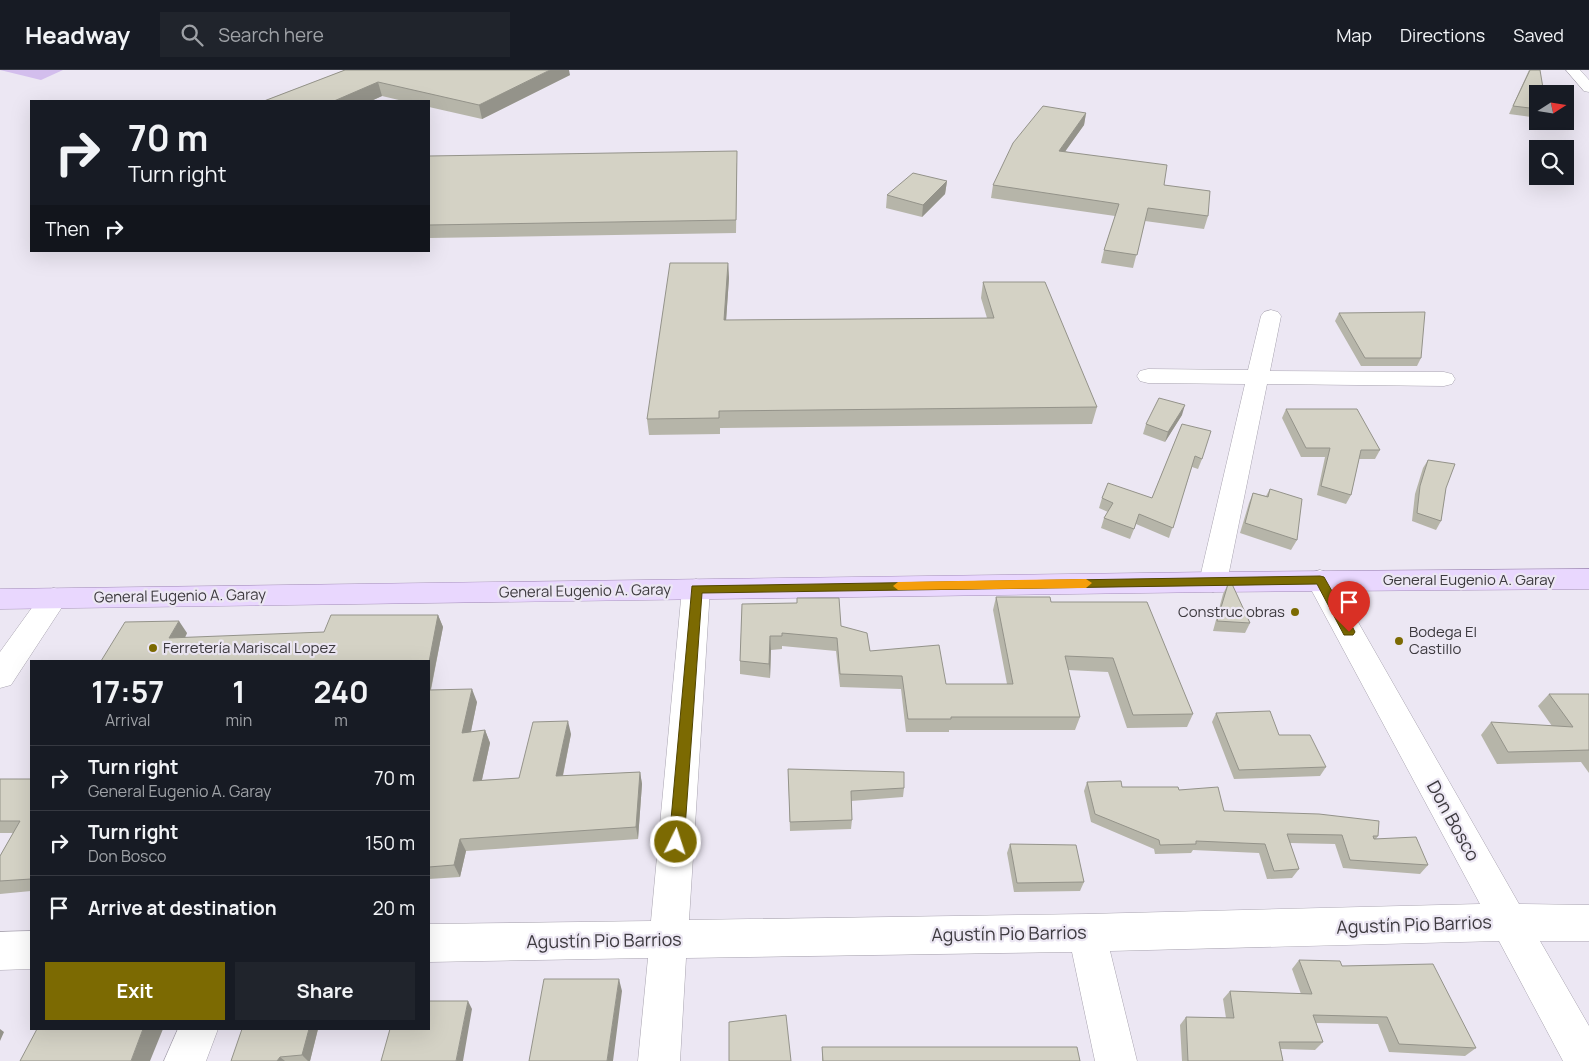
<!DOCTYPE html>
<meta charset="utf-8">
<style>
:root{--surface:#171b24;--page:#20242c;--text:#f1f3f6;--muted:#9ea1a6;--line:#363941;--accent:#7c6a02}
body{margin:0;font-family:Manrope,sans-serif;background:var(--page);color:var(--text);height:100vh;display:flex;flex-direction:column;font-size:19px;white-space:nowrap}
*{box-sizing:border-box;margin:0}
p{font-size:16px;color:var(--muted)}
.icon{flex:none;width:28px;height:28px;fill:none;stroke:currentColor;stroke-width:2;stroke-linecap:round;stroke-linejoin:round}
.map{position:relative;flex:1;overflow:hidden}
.details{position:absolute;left:30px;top:590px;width:400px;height:370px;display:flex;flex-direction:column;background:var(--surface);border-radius:0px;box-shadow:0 5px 20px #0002}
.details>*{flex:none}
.hud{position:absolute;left:30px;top:30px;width:400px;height:152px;border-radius:0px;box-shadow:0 5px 20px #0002;background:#171b24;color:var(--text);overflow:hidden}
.needle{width:32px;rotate:78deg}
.buttons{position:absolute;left:1529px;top:15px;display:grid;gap:10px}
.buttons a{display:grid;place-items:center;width:45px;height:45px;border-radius:0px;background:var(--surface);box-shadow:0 5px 20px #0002;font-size:25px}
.pin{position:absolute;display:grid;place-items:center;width:42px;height:42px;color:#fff;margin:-51px -21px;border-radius:50% 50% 50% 0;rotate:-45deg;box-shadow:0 0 5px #0007}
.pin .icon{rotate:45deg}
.me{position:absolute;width:55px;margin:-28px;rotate:4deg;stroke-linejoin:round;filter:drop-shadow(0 0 4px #0008)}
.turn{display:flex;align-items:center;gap:18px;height:105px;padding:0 15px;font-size:22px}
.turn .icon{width:65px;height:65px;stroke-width:2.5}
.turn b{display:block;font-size:35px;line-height:42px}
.then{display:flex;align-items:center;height:48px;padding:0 15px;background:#0003;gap:10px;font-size:19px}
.eta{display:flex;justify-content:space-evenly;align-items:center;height:85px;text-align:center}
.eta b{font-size:30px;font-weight:700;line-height:35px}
.primary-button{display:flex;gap:10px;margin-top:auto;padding:10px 15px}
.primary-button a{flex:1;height:58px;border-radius:0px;background:var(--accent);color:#fff;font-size:20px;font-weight:700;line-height:58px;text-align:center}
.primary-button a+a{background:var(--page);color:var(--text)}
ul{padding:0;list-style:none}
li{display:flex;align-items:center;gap:15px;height:65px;padding:0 15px;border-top:1px solid var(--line)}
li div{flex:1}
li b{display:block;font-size:19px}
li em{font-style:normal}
header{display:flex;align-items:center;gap:30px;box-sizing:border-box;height:70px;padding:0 25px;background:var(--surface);border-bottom:1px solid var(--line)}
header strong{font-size:24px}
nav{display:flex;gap:28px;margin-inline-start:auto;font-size:18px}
.search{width:350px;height:45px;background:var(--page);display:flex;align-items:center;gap:12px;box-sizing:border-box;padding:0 18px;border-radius:0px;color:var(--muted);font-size:19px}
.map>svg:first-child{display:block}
.green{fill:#d3beed}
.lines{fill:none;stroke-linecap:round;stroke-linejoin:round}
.street-casing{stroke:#a9a4b0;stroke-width:1}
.primary-casing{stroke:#a48eba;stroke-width:1}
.street{fill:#fff;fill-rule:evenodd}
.primary{fill:#e9d7fe;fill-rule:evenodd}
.wall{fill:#b6b5a9}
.shaded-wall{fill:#94938a}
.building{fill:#d4d2c5;stroke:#94938a}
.route{fill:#7c6a02;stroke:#514501}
.slow{fill:#f59e0b}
.poi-dot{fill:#7c6a02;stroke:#ece7f3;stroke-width:2}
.labels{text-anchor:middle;stroke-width:4.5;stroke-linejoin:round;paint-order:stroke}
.street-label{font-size:15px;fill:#3d3a3f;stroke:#ece7f3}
.poi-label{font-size:15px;fill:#3d3a3f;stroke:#ece7f3;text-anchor:start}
.near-street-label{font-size:18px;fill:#3d3a3f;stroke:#ece7f3}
</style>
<header>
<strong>Headway</strong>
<div class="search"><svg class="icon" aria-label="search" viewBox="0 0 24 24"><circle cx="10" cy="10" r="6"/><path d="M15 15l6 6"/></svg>Search here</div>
<nav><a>Map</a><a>Directions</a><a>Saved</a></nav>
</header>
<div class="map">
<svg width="1589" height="991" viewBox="0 0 1589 991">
<rect width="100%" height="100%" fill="#ece7f3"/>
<!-- green -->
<path class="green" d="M0 0H63L41 10Z"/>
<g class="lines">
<defs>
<path id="street" d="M1566 0H1580L1589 10V22L1584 21Z
M1271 240 1278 242 1281 246 1270 301 1444 302 1452 304 1455 309 1452 314 1444 316 1267 314 1227 512 1223 519 1213 522 1203 519 1199 512 1245 314 1148 313 1140 311 1137 306 1140 301 1148 299 1248 300 1261 246 1264 242Z
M1320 500 1330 503 1519 834 1589 835V871H1540L1589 956V991H1563L1499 871 1110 881 1137 991H1095L1072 882 686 888 680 991H638L648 888 429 892V854L651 851 682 519 686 512 696 509 706 512 710 519 689 850 1087 844 1480 834 1306 510 1310 503Z
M54 518 64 521 68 528 11 615 0 618V582L44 521Z
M31 861V899L0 900V862Z
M178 959H218L206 991H164Z"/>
<path id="primary" d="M1589 499V519L1213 522 0 539V519L1213 502Z"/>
</defs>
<!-- street casing -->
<use href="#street" class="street-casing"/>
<!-- primary casing -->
<use href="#primary" class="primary-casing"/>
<!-- street -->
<use href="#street" class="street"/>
<!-- primary -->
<use href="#primary" class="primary"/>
</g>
<!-- wall -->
<path class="wall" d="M345 0 570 5 482 49 429 37V31H403L382 26 371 31H264Z
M1529 0 1538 24V48L1509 44Z
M1086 43 1084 55 1065 81 1164 115 1208 146 1204 159 1145 151 1133 198 1101 193 1104 180 1115 146 991 128 993 115Z
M429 86 737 93 736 163 429 168Z
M947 111 945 124 922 147 886 138 887 125Z
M728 193 729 208 726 250 987 248 981 228 983 212 1097 337 1092 354 720 358V364L649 365 647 349Z
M1339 243 1421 288 1417 296H1361L1335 251Z
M1286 339 1380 380 1375 389H1359L1351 425 1346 434 1317 425 1325 387H1301L1282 348Z
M1182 345 1165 372 1143 364 1146 354Z
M1182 354 1202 389 1198 399 1192 397 1169 468 1136 454 1130 469 1101 458 1104 448 1108 442 1099 438 1102 428H1152Z
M1428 390 1446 418 1441 451 1436 460 1412 451 1415 424 1423 398Z
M1270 419 1297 470 1291 480 1240 463 1249 433 1253 423 1266 426Z
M1228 514 1250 553 1245 563 1213 561 1223 524Z
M996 527 1051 532 1193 644 1187 657 1127 658 1108 602 1068 600 1080 647 1075 660H949V662H906L901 619 840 617 836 581 782 576V579L771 580 770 608 740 604V591L742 534 841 556 870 581 946 614H1007L993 540Z
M438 545 443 557 431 620 477 632 471 662 485 660 490 673 482 710 519 708 571 664 563 706 640 702 642 714 638 769 466 781 460 807 429 809V591H101L187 563 185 568 324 562Z
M1549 624H1589V703L1581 692 1497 694 1481 665 1491 652 1552 656 1538 636Z
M1216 643 1326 697 1320 706 1234 709 1212 652Z
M788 699 904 718 903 727 851 731 852 750 851 759 790 761Z
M0 709H31V821L0 824V786L13 763H0Z
M1087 712 1122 717 1179 720 1224 741 1378 766 1376 769 1428 795 1420 804 1343 798 1335 774 1290 773 1299 799 1292 808 1267 809 1259 783 1193 780 1191 783 1155 784 1154 779 1091 752 1084 721Z
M1010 774 1084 812 1080 821 1014 822 1007 783Z
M1299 890 1342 896 1476 978 1465 986 1389 982 1378 954 1316 953 1323 972 1315 980 1281 979 1283 991H1182L1180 955 1186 947 1226 948 1223 929 1230 921 1301 924 1292 899Z
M318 959 310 991H231Z
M822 977 1080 991H822Z"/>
<!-- shaded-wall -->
<path class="shaded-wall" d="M550 0H569L570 5 482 49 479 35Z
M378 12 382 26 371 31H334Z
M1086 43 1084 55 1057 93 1059 81Z
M947 111 945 124 922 147 923 135Z
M728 193 729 208 725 266 724 250Z
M1185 335 1182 345 1165 372 1168 362Z
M438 545 443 557 429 628V592Z
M179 551 187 563 178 581 169 568Z
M770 566 771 580 770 608 769 594Z
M472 619 477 632 468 675 462 663Z
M568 651 571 664 560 719 556 706Z
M485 660 490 673 479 723 473 711Z
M640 702 642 714 638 769 636 757Z
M460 769 466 781 460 807 454 795Z
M619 909 622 921 613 991H607Z
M468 931 472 939 463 991H456Z
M0 959 4 962 0 971Z
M143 959H163L150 991H131Z
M309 959H318L310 991H308L302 985Z
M280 987 285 991H277Z"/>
<!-- building -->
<path class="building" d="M345 0H550L479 35 378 12 334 31H264Z
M1530 0H1540L1544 24H1538V39L1513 36Z
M1043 36 1086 43 1059 81 1167 95 1164 115 1210 121 1208 146 1148 138 1137 185 1104 180 1119 134 993 115 1013 73Z
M737 81 736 150 429 155V86Z
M913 103 947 111 923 135 887 125Z
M670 193H728L724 250 994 248 983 212H1045L1097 337 719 341V348L647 349Z
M1425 242 1421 288H1365L1339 243Z
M1159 328 1185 335 1168 362 1146 354Z
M1286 339H1357L1380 380H1361L1351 425 1321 416 1330 378H1306Z
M1182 354 1211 361 1202 389 1195 386 1173 458 1139 444 1134 459 1104 448 1113 433 1102 428 1108 413 1152 428Z
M1428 390 1455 394 1446 418 1441 451 1417 443 1420 416Z
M1270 419 1302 429 1297 470 1245 453 1253 423 1268 427Z
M1228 514H1232L1250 553 1217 551Z
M996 527H1050L1051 532H1147L1193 644 1133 645 1113 588 1065 586 1080 647H951V649H908L902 606 840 604 837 568 782 563V566H770L769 594 740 591 742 534 797 533V528H839L841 556 867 563 870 581 939 575 946 614H1013Z
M331 545H438L429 592V591H101L125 552 179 551 169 568 324 562Z
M472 619 462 663 485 660 473 711 519 708 533 652 568 651 556 706 640 702 636 757 460 769 454 795 429 797V620Z
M1549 624H1589V680L1508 682 1491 652 1573 657Z
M1270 641 1279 665H1310L1326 697 1239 700 1216 643Z
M788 699 904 702V718L851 721 852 750 790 752Z
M0 709H31V809L0 811V786L20 751H0Z
M1121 711 1122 717H1178L1179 720 1218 717 1224 741 1319 744 1379 751 1378 766H1373L1374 769 1416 767 1428 795 1350 790 1342 765 1287 764 1299 799 1274 801 1265 774 1196 771V774L1160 775 1159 770 1095 744 1087 712Z
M1010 774 1076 775 1084 812 1017 813Z
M1299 890 1340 891 1342 896 1433 894 1476 978 1399 974 1387 947 1313 945 1323 972H1279L1283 991H1188L1186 947 1234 948 1230 921 1312 924Z
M544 909H619L607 991H529Z
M429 931H468L456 991H381L390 959H429Z
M786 945 791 991H729V952Z
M37 959H143L131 991H20Z
M242 959H309L302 985 280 987 277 991H231Z
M822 977H1077L1080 991H823Z"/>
<!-- route -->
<path class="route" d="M1320 506 1324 507 1353 558 1355 562 1353 565H1344L1317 514 702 523 684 772 682 777 676 779 671 777 669 772 692 516Z"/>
<!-- slow -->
<path class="slow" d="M1086 509 1092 513 1086 518 898 520 893 516 898 512Z"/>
<!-- markers -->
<g class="poi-dot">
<circle cx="1295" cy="542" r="5"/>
<circle cx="1399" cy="571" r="5"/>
<circle cx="153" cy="578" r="5"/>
</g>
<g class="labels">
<!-- street labels -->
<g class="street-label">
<text x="1469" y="515">General Eugenio A. Garay</text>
<text transform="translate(585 521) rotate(-1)" y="5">General Eugenio A. Garay</text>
<text transform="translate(180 526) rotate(-1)" y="5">General Eugenio A. Garay</text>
</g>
<!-- poi labels -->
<g class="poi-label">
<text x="1285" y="547" text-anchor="end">Construc obras</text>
<text x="1409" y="567">Bodega El<tspan x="1409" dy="17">Castillo</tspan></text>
<text x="163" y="583">Ferretería Mariscal Lopez</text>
</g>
<!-- near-street labels -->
<g class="near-street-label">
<text transform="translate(1453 751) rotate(61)" y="6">Don Bosco</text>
<text transform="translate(1414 855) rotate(-2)" y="6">Agustín Pio Barrios</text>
<text transform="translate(1009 864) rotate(-1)" y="6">Agustín Pio Barrios</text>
<text transform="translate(604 871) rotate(-1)" y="6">Agustín Pio Barrios</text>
</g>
</g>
</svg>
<div class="buttons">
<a><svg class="needle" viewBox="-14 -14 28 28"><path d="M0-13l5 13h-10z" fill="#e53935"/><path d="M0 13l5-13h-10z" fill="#9ea1a6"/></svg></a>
<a><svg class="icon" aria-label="search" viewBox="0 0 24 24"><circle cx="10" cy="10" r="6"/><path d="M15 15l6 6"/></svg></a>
</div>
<div class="pin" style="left:1349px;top:562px;background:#d93025"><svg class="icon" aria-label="arrive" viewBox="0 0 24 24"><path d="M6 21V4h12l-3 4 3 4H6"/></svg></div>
<svg class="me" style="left:676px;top:772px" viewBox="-20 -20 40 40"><circle r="17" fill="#7c6a02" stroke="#fff" stroke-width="3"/><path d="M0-11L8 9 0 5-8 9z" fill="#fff"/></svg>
<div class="hud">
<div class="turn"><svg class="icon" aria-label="right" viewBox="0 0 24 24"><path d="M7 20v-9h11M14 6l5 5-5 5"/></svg><div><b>70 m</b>Turn right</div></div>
<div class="then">Then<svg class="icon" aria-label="right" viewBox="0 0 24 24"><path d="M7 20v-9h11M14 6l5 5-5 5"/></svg></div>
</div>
<section class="details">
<div class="eta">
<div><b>17:57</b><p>Arrival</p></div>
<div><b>1</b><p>min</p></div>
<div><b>240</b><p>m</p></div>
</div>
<ul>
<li><svg class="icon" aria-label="right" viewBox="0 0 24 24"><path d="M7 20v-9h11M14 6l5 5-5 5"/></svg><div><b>Turn right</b><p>General Eugenio A. Garay</p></div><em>70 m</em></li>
<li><svg class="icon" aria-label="right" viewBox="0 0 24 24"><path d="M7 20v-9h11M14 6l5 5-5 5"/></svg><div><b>Turn right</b><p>Don Bosco</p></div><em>150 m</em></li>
<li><svg class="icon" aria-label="arrive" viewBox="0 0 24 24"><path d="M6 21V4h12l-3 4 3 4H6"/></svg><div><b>Arrive at destination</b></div><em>20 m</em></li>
</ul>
<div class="primary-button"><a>Exit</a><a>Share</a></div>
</section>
</div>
